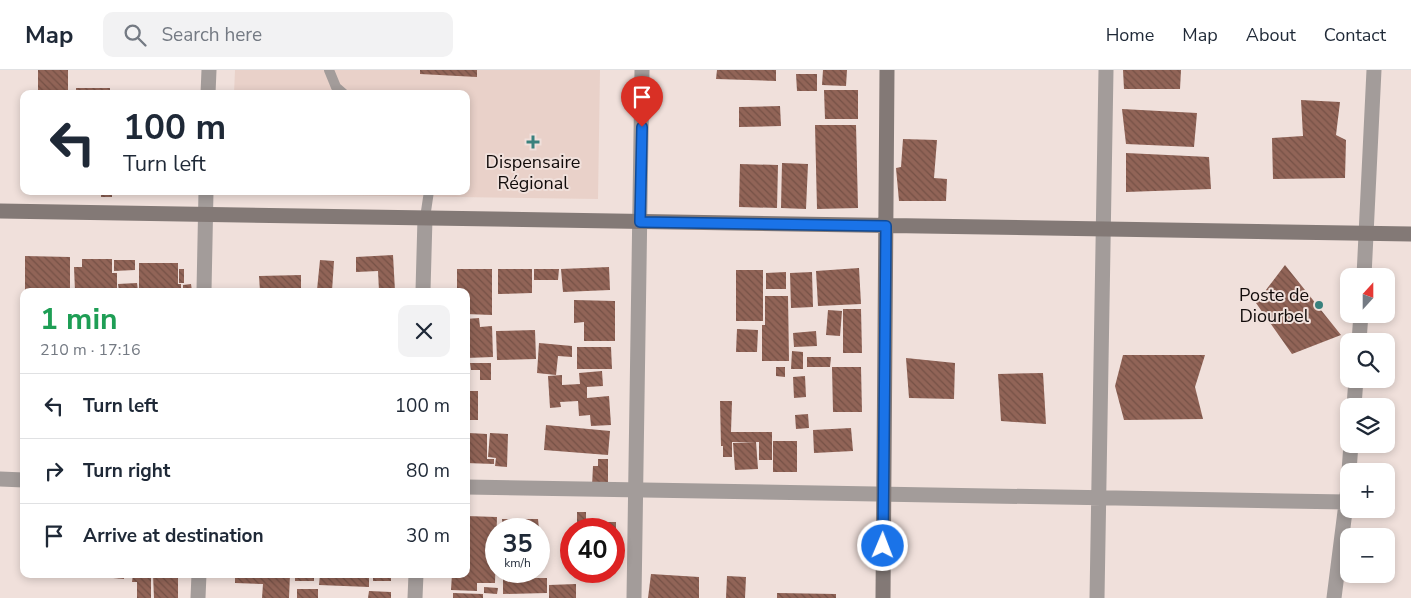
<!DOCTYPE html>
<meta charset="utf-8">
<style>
:root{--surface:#fff;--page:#f2f2f3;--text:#1f2937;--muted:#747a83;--line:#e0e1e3}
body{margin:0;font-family:"Nunito Sans",sans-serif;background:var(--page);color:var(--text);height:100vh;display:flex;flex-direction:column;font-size:19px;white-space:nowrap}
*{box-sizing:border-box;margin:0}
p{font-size:16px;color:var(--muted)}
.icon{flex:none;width:28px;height:28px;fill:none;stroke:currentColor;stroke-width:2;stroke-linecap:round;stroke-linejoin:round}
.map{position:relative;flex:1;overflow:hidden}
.panel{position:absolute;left:20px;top:218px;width:450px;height:290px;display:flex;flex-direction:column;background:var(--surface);border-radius:10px;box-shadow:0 2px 8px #0003}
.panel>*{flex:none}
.guide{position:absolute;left:20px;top:20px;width:450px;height:105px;border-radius:10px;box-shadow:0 2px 8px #0003;background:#fff;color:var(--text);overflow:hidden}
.needle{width:32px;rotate:21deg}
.controls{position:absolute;left:1340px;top:198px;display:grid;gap:10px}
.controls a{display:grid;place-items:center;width:55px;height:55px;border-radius:10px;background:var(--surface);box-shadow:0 2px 8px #0003;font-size:25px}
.speed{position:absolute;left:485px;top:448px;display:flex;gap:10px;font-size:25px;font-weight:700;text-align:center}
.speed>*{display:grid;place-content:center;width:65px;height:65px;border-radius:50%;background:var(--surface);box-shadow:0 2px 8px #0003;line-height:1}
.speed small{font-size:12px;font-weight:400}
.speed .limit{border:8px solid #d22;background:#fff;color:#111}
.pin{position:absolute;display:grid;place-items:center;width:42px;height:42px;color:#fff;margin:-51px -21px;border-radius:50% 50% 50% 0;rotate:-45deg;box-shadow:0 0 5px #0007}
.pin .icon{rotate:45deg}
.me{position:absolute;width:55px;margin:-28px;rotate:1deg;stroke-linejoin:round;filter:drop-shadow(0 0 4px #0008)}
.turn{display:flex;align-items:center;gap:18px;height:105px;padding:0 20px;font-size:22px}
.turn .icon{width:65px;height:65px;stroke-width:2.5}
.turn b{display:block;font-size:35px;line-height:42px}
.round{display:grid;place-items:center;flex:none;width:52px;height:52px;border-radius:10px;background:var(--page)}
.headline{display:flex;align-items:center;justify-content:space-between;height:85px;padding:0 20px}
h1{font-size:30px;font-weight:700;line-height:38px;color:#1e9e55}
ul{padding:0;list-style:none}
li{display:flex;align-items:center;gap:15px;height:65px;padding:0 20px;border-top:1px solid var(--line)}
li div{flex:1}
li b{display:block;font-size:19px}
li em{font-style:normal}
header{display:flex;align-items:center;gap:30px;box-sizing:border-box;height:70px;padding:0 25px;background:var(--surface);border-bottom:1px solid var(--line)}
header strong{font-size:24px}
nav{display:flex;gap:28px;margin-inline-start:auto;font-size:18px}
.search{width:350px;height:45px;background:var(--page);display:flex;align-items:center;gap:12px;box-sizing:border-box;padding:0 18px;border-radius:10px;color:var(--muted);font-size:19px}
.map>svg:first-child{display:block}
.built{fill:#e9d1c9}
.building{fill:url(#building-back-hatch)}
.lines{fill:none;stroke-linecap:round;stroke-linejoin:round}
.lane{stroke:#a39c9a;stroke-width:10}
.street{stroke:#a39c9a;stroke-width:15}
.secondary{stroke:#837976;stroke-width:15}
.route-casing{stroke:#114b97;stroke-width:12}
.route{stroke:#1a73e8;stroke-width:9}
.poi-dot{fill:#39817d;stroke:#f0e0db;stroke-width:2}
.labels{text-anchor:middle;stroke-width:4;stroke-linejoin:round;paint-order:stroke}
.poi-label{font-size:18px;fill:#110b0a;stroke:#f0e0db}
</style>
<header>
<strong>Map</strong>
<div class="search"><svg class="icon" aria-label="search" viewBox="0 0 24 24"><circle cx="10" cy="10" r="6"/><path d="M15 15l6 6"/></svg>Search here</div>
<nav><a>Home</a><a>Map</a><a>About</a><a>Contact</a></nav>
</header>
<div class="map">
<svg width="1411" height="528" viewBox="0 0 1411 528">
<defs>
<pattern id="building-back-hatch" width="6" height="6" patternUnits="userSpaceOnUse" patternTransform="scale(1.25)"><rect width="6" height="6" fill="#916457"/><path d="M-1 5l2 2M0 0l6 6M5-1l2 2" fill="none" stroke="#755146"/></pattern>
</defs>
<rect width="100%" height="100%" fill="#f0e0db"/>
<!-- built -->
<path class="built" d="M235 0H600L598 129 231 124V121H466V24H234Z"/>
<!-- building -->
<path class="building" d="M38 0H68V24H38Z
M420 0H477V7L420 4Z
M717 0H776V11L716 9Z
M823 0H847L846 16 822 15Z
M1123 0H1181L1180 19H1124Z
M796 4H817V21H797Z
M76 18H110V24H76Z
M824 20H858V49H825Z
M1301 30 1340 32 1336 65 1346 70 1345 108 1273 109 1272 68 1303 66Z
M780 36 781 56 739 57V37Z
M1122 39 1197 43 1194 77 1126 74Z
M815 55H856L858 138 817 139Z
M903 69 937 70 934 108 947 109 946 131H899L896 98 901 97Z
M1126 83 1209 87 1211 119 1126 122Z
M782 93 808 94 806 139 781 138Z
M740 94 778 95 777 138 739 137Z
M101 121H112V127H101Z
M166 121H184V123L166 124Z
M393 185 395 221H379L378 201 356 202V187Z
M25 186 70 187V221H25Z
M82 189H112V203H117V221H75L74 197H82Z
M114 190H135V200L114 201Z
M320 190 334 191 332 221 317 220Z
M139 193H178V214H181V221H139Z
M1285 195 1341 265 1292 284 1256 233Z
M609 197 610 220 563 222 561 199Z
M859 198 861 234 818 236 816 201Z
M179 199H184V213H179Z
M457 199H492V245L466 244V221H457Z
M498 199H532V223L498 224Z
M534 199H559L558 210H534Z
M736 200H763V251H736Z
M786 202V219H766V203Z
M812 202 813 237 791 238 790 203Z
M301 205V221H260L259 206Z
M137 213 138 221H119L118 214Z
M191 214 192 221H183V215Z
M765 226H788L789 291H762V255H765Z
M574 230 615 231V271H584V252L574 253Z
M843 239H861L862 283H843Z
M828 240 842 241 840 266 826 265Z
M479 248 480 257 492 256 493 287 466 288V249Z
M737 259 758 260 757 282H736Z
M535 260 536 289 497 290 496 261Z
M816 261 817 276 794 277 793 263Z
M539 273 572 276V287L558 286 556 305 537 303Z
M577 277H611L612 299H577Z
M792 281 803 282V299H791Z
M1123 285H1205L1195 317 1203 349 1124 350 1115 316Z
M807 287H831L830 297H807Z
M906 288 955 293 954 329 909 328Z
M470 293H491V310H480V300H471Z
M776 297H785V307L776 306Z
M832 297H861L862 342H833Z
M602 301 603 316 587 317V328L609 326 611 355 591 356 590 345 579 346 578 331 560 332 561 337 550 338 548 306 562 305V315L580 314 579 303Z
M1043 303 1046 354 1001 351 998 304Z
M805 306 806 327 794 328 793 307Z
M466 321H478V350H466Z
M720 331H732L731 362H772V390H759V372H732V387H723V376H721Z
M808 344 809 358 796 359 795 345Z
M546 355 610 361 608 385 544 380Z
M851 358 853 381 814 383 813 360Z
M21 362H24V382H22Z
M469 363 487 364V389H494V394L466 393V372H469Z
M490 363 508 364 507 397 495 396 496 388 488 387Z
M773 371H797V402H773Z
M756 372 758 399 735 400 733 373Z
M598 389H608V416H592L593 396H598Z
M577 442H586V459H577Z
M466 446 497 447 495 513H477V521L451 520 452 504H466Z
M502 449H538L539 459H503Z
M593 452H616V462H614V459H593Z
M102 504H124V509L102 507Z
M133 504H151V528H137V512H132Z
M153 504H178V528H154Z
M235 504H290L289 528H262L263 514 235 513Z
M295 504H314V511H295Z
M320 504H391V511H373V507H369V517L319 515Z
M651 504 699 507V528H648Z
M727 506 746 507 745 528H726Z
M503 508H547V523L503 524Z
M576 514V528H549V515Z
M484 517 498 518 497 524 484 523Z
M297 519H318V528H297Z
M369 521 391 522V528H368Z
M453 523 483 524V528H453Z
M777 523 836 524V528H777Z"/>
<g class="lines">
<!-- lane -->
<path class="lane" d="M329 0 336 17 344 24
M425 148 429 121"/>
<!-- street -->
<path class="street" d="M208 24 209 0
M1364 206 1374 0
M204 221 206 121
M423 221 425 148
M1359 271 1361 244
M1354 336 1356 309
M1349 401 1351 374
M0 409 24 410
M466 417 1347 432
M198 528 199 504
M415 528 416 504
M634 528 642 0
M1097 528 1106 0
M1334 528 1349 410"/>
<!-- secondary -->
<path class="secondary" d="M0 141 1411 164
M883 528 887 0"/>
</g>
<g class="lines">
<defs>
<path id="route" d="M642 57 640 152 886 156 883 476"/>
</defs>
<!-- route casing -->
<use href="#route" class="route-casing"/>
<!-- route -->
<use href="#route" class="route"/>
</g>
<!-- markers -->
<g class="poi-dot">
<path d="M530.5 64.5h5v5h5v5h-5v5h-5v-5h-5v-5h5z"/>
<circle cx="1319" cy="235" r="5"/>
</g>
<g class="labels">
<!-- poi labels -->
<g class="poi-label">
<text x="533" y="98">Dispensaire<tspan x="533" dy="21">Régional</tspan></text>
<text x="1309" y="231" text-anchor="end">Poste de<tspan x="1309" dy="21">Diourbel</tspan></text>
</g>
</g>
</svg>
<div class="controls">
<a><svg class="needle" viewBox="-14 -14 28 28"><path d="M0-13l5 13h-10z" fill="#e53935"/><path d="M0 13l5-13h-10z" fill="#747a83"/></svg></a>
<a><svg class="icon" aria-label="search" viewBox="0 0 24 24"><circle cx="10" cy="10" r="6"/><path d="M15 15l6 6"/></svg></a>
<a><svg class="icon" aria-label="layers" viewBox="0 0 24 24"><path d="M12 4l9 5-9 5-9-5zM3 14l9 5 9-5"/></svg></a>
<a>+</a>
<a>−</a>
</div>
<div class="speed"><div>35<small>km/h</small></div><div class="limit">40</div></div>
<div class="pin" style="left:642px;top:57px;background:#d93025"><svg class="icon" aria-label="arrive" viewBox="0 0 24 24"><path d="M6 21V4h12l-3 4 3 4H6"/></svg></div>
<svg class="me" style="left:883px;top:476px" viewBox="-20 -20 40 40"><circle r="17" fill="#1a73e8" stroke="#fff" stroke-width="3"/><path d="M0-11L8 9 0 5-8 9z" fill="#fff"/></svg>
<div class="guide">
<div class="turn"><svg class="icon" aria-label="left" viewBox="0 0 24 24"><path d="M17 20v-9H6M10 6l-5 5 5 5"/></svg><div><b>100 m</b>Turn left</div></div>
</div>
<section class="panel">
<div class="headline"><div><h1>1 min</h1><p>210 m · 17:16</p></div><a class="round"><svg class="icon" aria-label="close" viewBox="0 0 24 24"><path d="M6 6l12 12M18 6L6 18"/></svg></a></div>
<ul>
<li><svg class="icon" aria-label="left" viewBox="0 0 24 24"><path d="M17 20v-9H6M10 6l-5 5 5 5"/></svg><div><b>Turn left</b></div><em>100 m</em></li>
<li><svg class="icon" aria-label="right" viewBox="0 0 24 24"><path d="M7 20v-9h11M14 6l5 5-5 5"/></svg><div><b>Turn right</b></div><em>80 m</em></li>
<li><svg class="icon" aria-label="arrive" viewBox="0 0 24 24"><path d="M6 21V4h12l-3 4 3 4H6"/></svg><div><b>Arrive at destination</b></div><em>30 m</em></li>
</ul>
</section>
</div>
